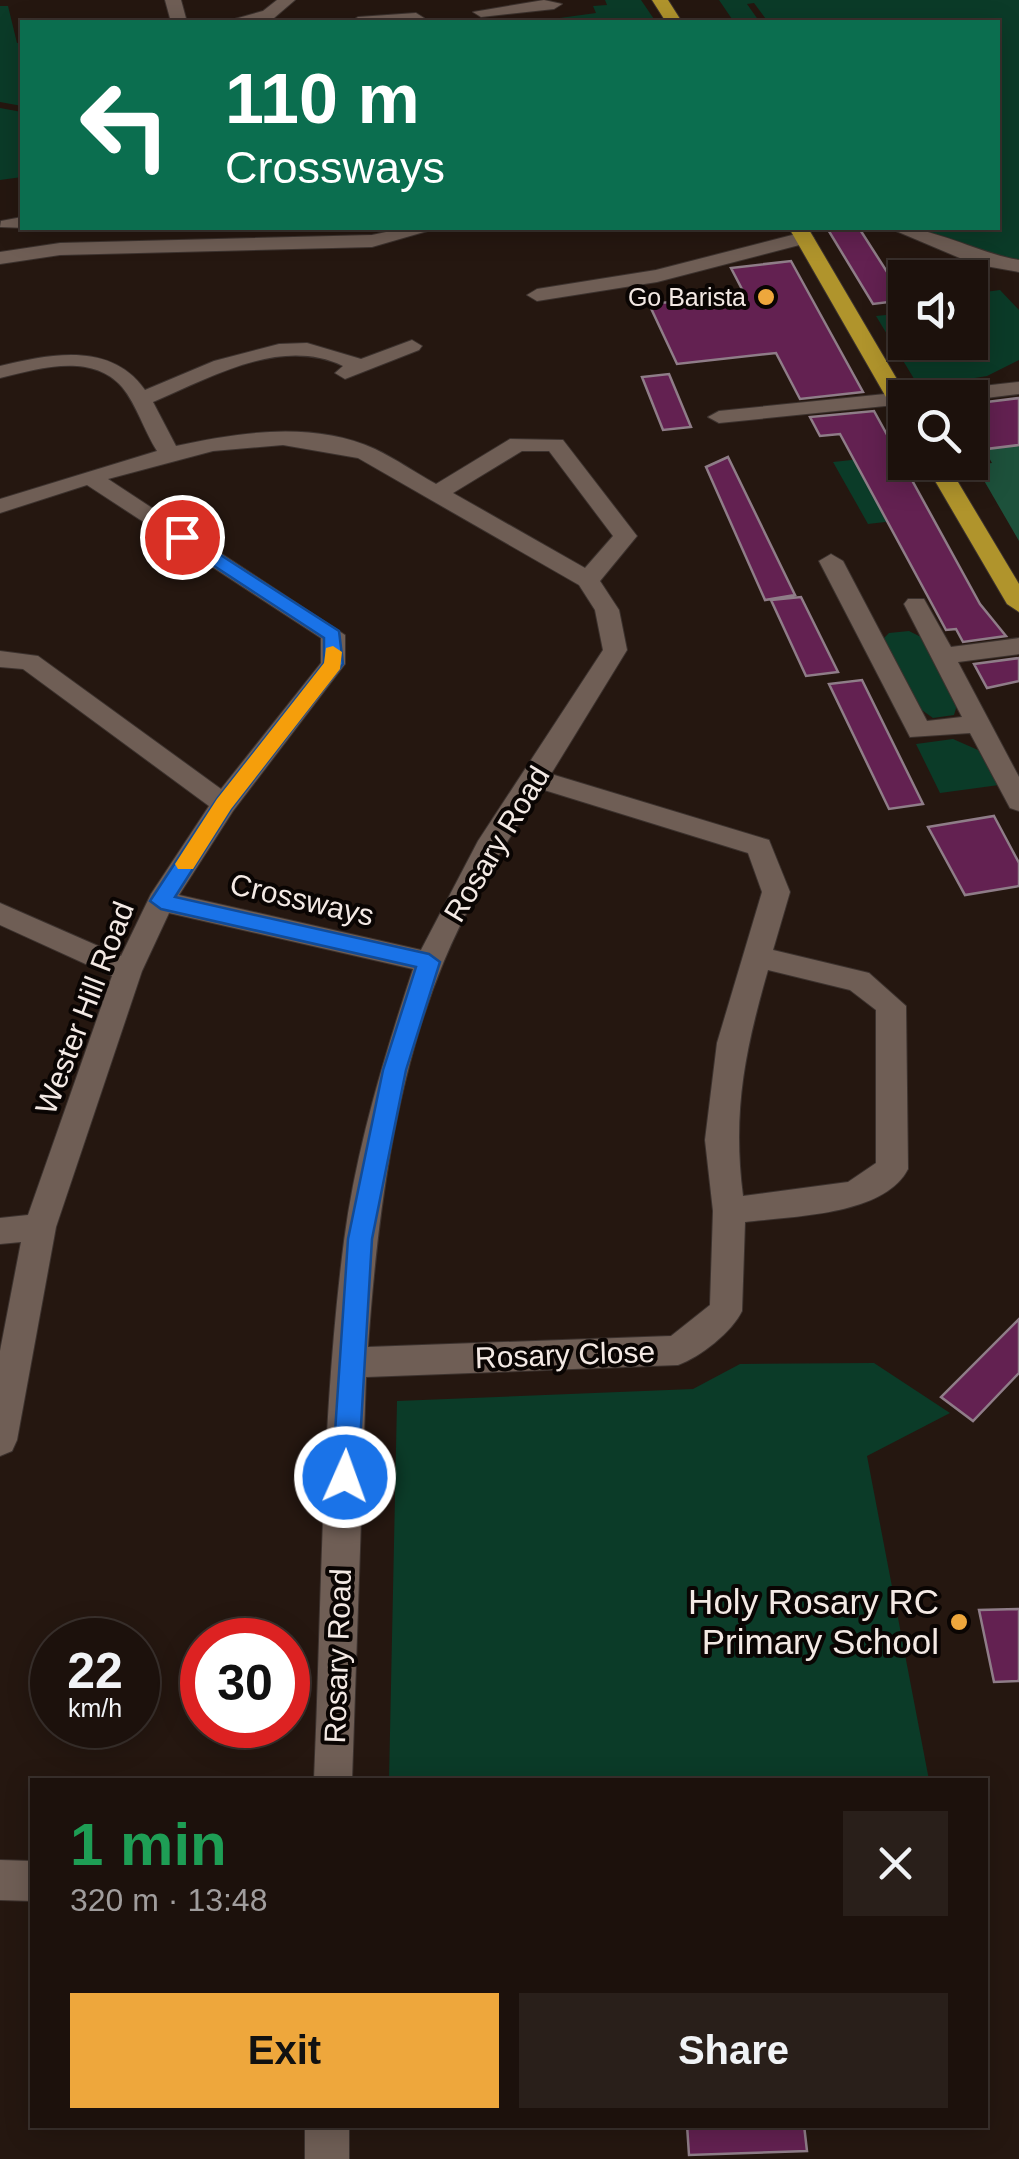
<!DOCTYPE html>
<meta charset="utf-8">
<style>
:root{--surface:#1c110c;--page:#291f1a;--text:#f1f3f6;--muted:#a09d9d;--line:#3a312d;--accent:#eea73c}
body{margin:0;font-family:Helvetica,sans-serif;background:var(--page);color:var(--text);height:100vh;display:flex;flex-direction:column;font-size:38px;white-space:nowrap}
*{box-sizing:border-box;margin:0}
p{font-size:32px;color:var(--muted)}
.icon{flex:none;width:55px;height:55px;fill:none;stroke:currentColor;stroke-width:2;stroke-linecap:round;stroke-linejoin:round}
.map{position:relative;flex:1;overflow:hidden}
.details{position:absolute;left:30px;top:1778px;width:958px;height:350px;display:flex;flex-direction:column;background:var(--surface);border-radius:0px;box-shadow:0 5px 25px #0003,0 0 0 2px var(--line)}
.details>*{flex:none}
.top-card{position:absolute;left:20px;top:20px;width:980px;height:210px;border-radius:0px;box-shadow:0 5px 25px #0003,0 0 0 2px var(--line);background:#0b6e4f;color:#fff;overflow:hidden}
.fabs{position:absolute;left:888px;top:260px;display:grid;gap:20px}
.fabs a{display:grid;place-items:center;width:100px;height:100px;border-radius:0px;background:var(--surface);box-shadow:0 5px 25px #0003,0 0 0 2px var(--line);font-size:50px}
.speed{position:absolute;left:30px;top:1618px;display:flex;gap:20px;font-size:50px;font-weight:700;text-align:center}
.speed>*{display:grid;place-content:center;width:130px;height:130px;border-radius:50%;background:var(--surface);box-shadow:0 5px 25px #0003,0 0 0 2px var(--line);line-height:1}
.speed small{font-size:25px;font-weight:400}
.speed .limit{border:15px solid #d22;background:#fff;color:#111}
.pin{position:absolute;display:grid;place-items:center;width:85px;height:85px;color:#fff;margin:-42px;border:5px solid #fff;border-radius:50%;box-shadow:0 2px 10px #0007}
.me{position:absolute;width:110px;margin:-55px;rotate:2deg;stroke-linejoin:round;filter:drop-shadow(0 0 8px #0008)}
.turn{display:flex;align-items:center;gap:35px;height:210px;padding:0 40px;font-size:45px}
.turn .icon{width:130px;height:130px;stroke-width:2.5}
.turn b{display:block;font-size:70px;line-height:85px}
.round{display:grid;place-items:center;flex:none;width:105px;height:105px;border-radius:0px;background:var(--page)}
.headline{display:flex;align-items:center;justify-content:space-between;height:170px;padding:0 40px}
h1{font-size:60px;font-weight:700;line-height:75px;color:#1e9e55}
.primary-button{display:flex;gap:20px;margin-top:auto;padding:20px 40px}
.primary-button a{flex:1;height:115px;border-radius:0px;background:var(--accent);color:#111;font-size:40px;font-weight:700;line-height:115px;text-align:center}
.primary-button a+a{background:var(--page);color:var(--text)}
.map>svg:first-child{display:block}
.green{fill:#0b3b28}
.forest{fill:#1d513b}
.building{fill:#632151;stroke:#8f7d88;stroke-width:2.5}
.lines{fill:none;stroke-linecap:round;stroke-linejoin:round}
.minor-casing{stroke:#3c322e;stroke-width:2}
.highway-casing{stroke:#3c322e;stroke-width:2}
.minor{fill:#6f5e55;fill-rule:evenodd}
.highway{fill:#b0942c;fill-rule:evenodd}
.route{fill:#1a73e8;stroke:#114b97;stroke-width:2.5}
.slow{fill:#f59e0b}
.poi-dot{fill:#eea73c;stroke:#0a0503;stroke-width:4}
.labels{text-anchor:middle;stroke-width:8;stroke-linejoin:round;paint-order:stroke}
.far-poi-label{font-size:25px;fill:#f3e9e4;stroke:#0a0503;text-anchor:end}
.street-label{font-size:30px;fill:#f3e9e4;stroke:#0a0503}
.near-poi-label{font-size:35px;fill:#f3e9e4;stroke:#0a0503;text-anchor:end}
</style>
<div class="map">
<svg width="1019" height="2159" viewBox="0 0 1019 2159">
<rect width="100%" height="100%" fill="#251710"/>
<!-- green -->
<path class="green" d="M605 0H641L656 22 545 20 596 13 593 6 607 5Z
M719 0H1019V261L980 252 918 228H998V22H768L754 3 747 4 759 21 734 22Z
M0 6H8L17 43H22V106L0 102Z
M0 108 22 112V177L0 180Z
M1000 290 1019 310V360L987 376 919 387 876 316 905 313V342H970V294Z
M870 458 902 520 868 524 833 462Z
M909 631 923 638 957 705 954 715 933 718 919 708 883 639 889 633Z
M953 739 978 750 999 785 940 793 916 744Z
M874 1363 950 1413 867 1456 929 1780H389L397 1401 693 1389 740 1364Z"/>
<!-- forest -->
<path class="forest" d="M1019 437V541L975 465 992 463 984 449Z"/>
<!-- building -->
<path class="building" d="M827 228H859L905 300 873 304Z
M791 261 863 392 800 399 776 353 677 364 649 304 745 295 731 268Z
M669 374 691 427 663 430 642 377Z
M1019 398V445L970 451V404Z
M874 411 980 604 1006 636 963 642 956 629 946 630 840 434 820 436 810 417Z
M728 457 795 595 765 600 706 467Z
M801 597 838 672 806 676 771 600Z
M1019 658V681L987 688 974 664Z
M862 680 923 804 889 809 829 684Z
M994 816 1019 863V886L965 895 928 827Z
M1019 1319V1373L973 1421 941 1397Z
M1019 1609V1681L994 1682 979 1610Z
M687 2125H804L807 2151 689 2155Z"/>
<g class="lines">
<defs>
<path id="minor" d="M165 0H181L187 22H171Z
M277 0H295L274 18 224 22 263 11Z
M544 0 562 4 554 9 481 17 473 12Z
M416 13 424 18 422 21 350 22 358 17Z
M22 217V228H27L0 227 1 221Z
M405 228H438L372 247 60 255 0 264V252L60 243 372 235Z
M889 228C933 225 975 253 1019 260V272L974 264Z
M804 232 814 238 811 242 657 282 537 301 527 295 537 289 656 270Z
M412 340 422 346 419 350 345 379 335 373 343 366C281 336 210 378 153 402L176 446C240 432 313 421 375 449 396 459 416 473 436 484L510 439 563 440 637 536 600 581 619 610 627 650 551 774 769 840 790 892 773 950 869 973 906 1006 908 1169C884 1216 791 1216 745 1222L742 1311C732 1332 700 1357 678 1365L366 1377 352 1780H314C322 1601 321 1419 344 1241 356 1149 384 1057 413 969L169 913 142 971 56 1227 17 1440 12 1451 0 1456V1351L21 1242 0 1244V1218L28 1215 112 976 0 925V903L121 956 151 894 209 806 23 669 0 667V651L38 656 221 789 321 663V638L87 485 0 513V499L157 451C144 431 137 405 122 387 91 352 38 369 0 378V366C50 354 111 341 145 390L214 361 279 344 307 343 361 359ZM283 445 358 458 579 585 595 610 603 650 478 841 421 950 179 895 233 811 345 664V635L108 479 213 451ZM522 451H549L613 536 585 568 453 493ZM541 789 748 853 762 892 717 1043 705 1140 713 1211 710 1305 671 1336 368 1347C377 1220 394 1081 444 961 469 901 505 844 541 789ZM768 970 850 990 876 1010V1163L848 1182 743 1196C732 1112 745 1050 768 970Z
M1019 382V394L970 400 919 398 929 392Z
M905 392 915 398H905V404L719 423 708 417 719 411Z
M831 554 843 561 927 721 962 717 904 604 908 599H924L951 647 1019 638V654L958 662 1019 777V811L1010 808 970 733 910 737 819 561Z
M0 1860 32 1861V1901L0 1900Z
M305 2125H349V2159H305Z"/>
<path id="highway" d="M652 0H668L682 22H666Z
M789 228H808L908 398 905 417 894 411Z
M924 462H946L1019 584V612L1007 604Z"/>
</defs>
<!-- minor casing -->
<use href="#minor" class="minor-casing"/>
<!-- highway casing -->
<use href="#highway" class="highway-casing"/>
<!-- minor -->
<use href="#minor" class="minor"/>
<!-- highway -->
<use href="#highway" class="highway"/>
</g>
<!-- route -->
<path class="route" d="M176 534H188L339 631 343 664 231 809 175 897 429 954 440 962 406 1070 372 1239 358 1477 354 1485 345 1489 336 1485 332 1477 348 1239 383 1070 416 967 161 909 150 901 217 799 324 663V638L176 541Z"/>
<!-- slow -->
<path class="slow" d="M333 646 342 652 340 669 231 809 193 869H178L175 864 217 799 324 663 326 648Z"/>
<!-- markers -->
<g class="poi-dot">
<circle cx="766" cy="297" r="10"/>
<circle cx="959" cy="1622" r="10"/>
</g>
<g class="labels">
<!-- far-poi labels -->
<g class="far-poi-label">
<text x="746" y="306">Go Barista</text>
</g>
<!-- street labels -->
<g class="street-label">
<text transform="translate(497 844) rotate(-59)" y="10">Rosary Road</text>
<text transform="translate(302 900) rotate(13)" y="10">Crossways</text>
<text transform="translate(85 1008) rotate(-69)" y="10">Wester Hill Road</text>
<text transform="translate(565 1355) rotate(-2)" y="10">Rosary Close</text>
<text transform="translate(338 1656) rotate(-88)" y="10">Rosary Road</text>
</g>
<!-- near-poi labels -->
<g class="near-poi-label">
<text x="939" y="1614">Holy Rosary RC<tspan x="939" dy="40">Primary School</tspan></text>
</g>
</g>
</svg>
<div class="fabs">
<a><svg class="icon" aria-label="sound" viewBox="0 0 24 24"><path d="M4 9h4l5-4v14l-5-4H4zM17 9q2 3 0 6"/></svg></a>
<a><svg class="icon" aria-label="search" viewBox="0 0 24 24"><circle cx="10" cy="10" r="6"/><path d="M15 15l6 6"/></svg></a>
</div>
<div class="speed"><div>22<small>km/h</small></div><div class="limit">30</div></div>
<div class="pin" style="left:182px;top:537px;background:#d93025"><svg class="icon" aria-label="arrive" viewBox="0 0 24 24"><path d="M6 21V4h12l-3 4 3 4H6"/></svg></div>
<svg class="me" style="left:345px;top:1477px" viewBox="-20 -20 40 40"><circle r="17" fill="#1a73e8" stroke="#fff" stroke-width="3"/><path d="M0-11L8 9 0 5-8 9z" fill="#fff"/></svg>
<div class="top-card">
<div class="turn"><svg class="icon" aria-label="left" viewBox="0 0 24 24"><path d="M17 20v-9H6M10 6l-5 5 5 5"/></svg><div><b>110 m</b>Crossways</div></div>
</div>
<section class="details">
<div class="headline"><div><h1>1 min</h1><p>320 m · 13:48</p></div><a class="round"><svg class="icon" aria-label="close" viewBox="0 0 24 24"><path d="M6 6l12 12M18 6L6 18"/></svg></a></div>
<div class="primary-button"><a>Exit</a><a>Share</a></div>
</section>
</div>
